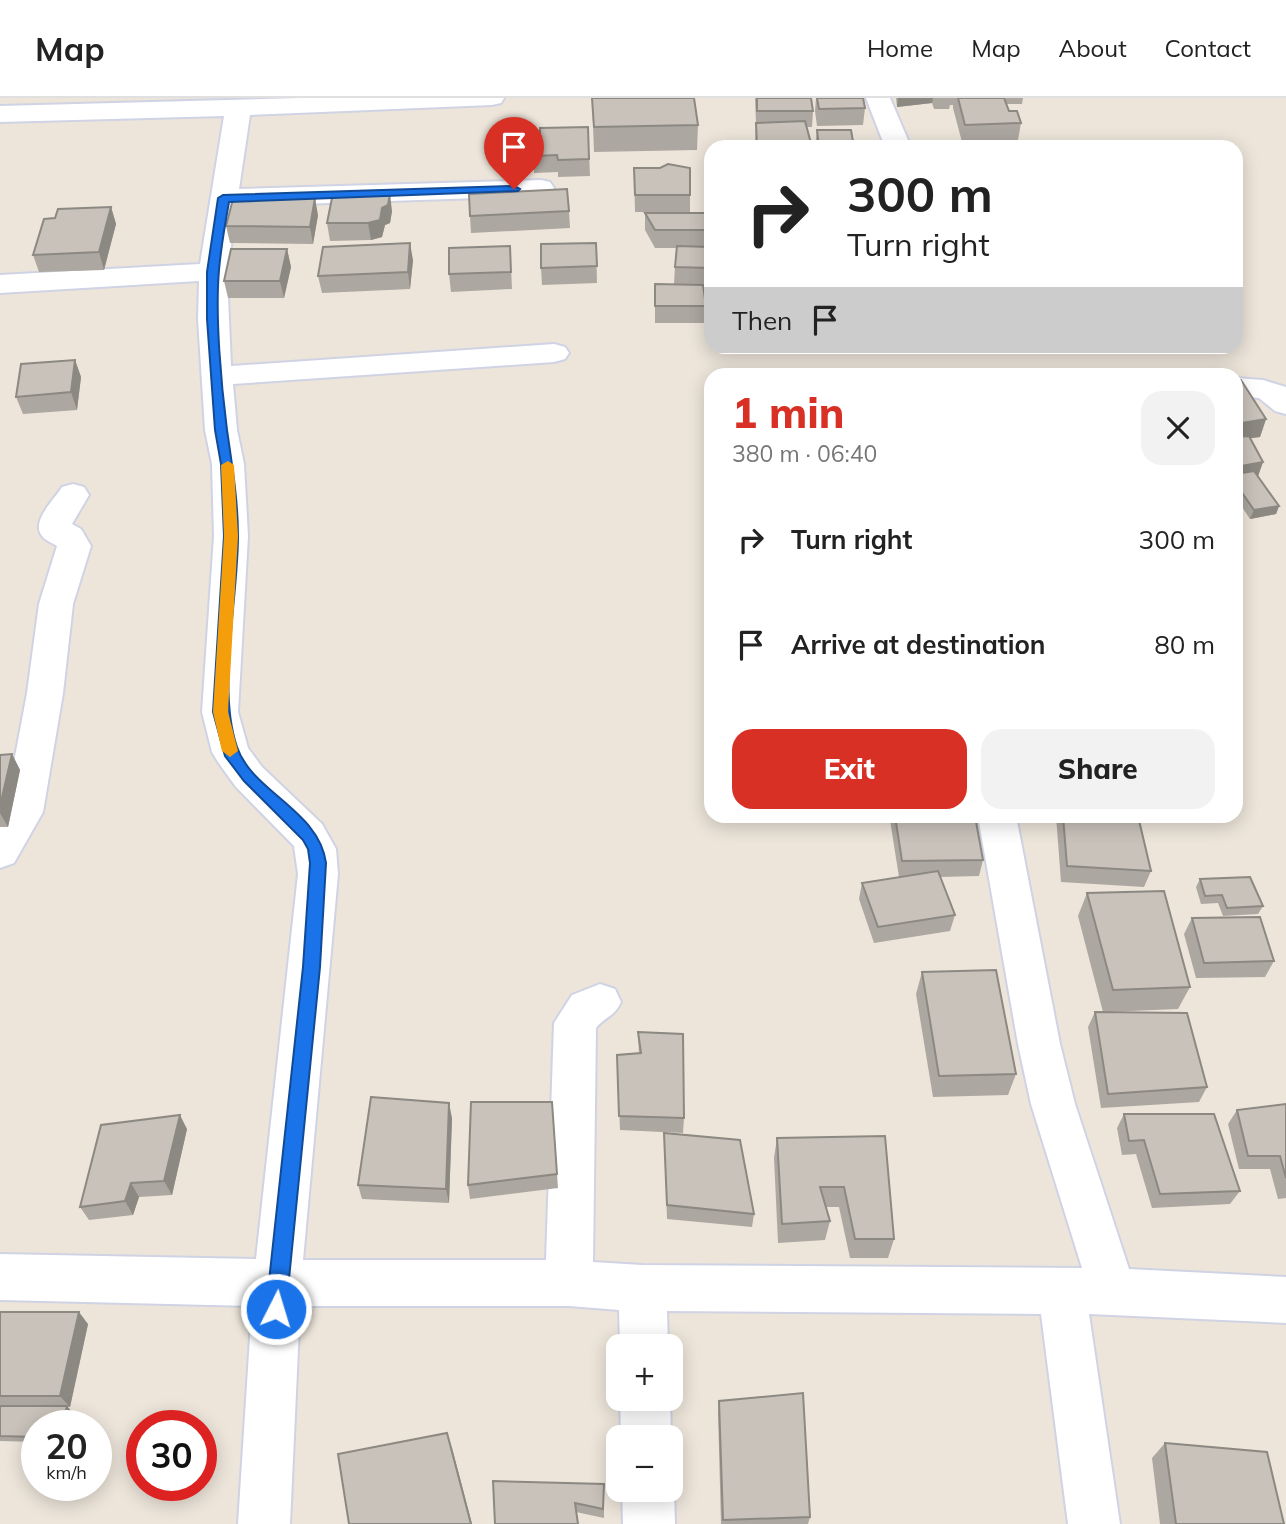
<!DOCTYPE html>
<meta charset="utf-8">
<style>
:root{--surface:#fff;--page:#f2f2f2;--text:#222;--muted:#767676;--line:#e0e0e0;--accent:#d93025}
body{margin:0;font-family:Mulish,sans-serif;background:var(--page);color:var(--text);height:100vh;display:flex;flex-direction:column;font-size:26px;white-space:nowrap}
*{box-sizing:border-box;margin:0}
p{font-size:23px;color:var(--muted)}
.icon{flex:none;width:38px;height:38px;fill:none;stroke:currentColor;stroke-width:2;stroke-linecap:round;stroke-linejoin:round}
.map{position:relative;flex:1;overflow:hidden}
.panel{position:absolute;left:704px;top:270px;width:539px;height:455px;display:flex;flex-direction:column;background:var(--surface);border-radius:21px;box-shadow:0 4px 18px #0003}
.panel>*{flex:none}
.top-card{position:absolute;left:704px;top:42px;width:539px;height:214px;border-radius:21px;box-shadow:0 4px 18px #0003;background:#fff;color:var(--text);overflow:hidden}
.buttons{position:absolute;left:606px;top:1236px;display:grid;gap:14px}
.buttons a{display:grid;place-items:center;width:77px;height:77px;border-radius:14px;background:var(--surface);box-shadow:0 4px 18px #0003;font-size:35px}
.speed{position:absolute;left:21px;top:1312px;display:flex;gap:14px;font-size:35px;font-weight:700;text-align:center}
.speed>*{display:grid;place-content:center;width:91px;height:91px;border-radius:50%;background:var(--surface);box-shadow:0 4px 18px #0003;line-height:1}
.speed small{font-size:18px;font-weight:400}
.speed .limit{border:10px solid #d22;background:#fff;color:#111}
.pin{position:absolute;display:grid;place-items:center;width:60px;height:60px;color:#fff;margin:-72px -30px;border-radius:50% 50% 50% 0;rotate:-45deg;box-shadow:0 0 7px #0007}
.pin .icon{rotate:45deg}
.me{position:absolute;width:77px;margin:-38px;rotate:5deg;stroke-linejoin:round;filter:drop-shadow(0 0 5px #0008)}
.turn{display:flex;align-items:center;gap:24px;height:147px;padding:0 28px;font-size:32px}
.turn .icon{width:91px;height:91px;stroke-width:2.5}
.turn b{display:block;font-size:49px;line-height:60px}
.then{display:flex;align-items:center;height:66px;padding:0 28px;background:#0003;gap:14px;font-size:26px}
.round{display:grid;place-items:center;flex:none;width:74px;height:74px;border-radius:21px;background:var(--page)}
.summary{display:flex;align-items:center;justify-content:space-between;height:119px;padding:0 28px}
h1{font-size:42px;font-weight:800;line-height:52px;color:var(--accent)}
.cta{display:flex;gap:14px;margin-top:auto;padding:14px 28px}
.cta a{flex:1;height:80px;border-radius:21px;background:var(--accent);color:#fff;font-size:28px;font-weight:800;line-height:80px;text-align:center}
.cta a+a{background:var(--page);color:var(--text)}
ul{padding:0;list-style:none}
li{display:flex;align-items:center;gap:21px;height:105px;padding:0 28px}
li div{flex:1}
li b{display:block;font-size:26px}
li em{font-style:normal}
header{display:flex;align-items:center;gap:42px;box-sizing:border-box;height:98px;padding:0 35px;background:var(--surface);border-bottom:2px solid var(--line)}
header strong{font-size:33px}
nav{display:flex;gap:38px;margin-inline-start:auto;font-size:24px}
.map>svg:first-child{display:block}
.lines{fill:none;stroke-linecap:round;stroke-linejoin:round}
.minor-casing{stroke:#cfd3e4;stroke-width:4}
.minor{fill:#fff;fill-rule:evenodd}
.wall{fill:#aca7a0}
.shaded-wall{fill:#8c8882}
.building{fill:#c8c2ba;stroke:#8c8882;stroke-width:2}
.route{fill:#1a73e8;stroke:#114b97;stroke-width:2}
.slow{fill:#f59e0b}
</style>
<header>
<strong>Map</strong>
<nav><a>Home</a><a>Map</a><a>About</a><a>Contact</a></nav>
</header>
<div class="map">
<svg width="1286" height="1426" viewBox="0 0 1286 1426">
<rect width="100%" height="100%" fill="#ede5da"/>
<g class="lines">
<defs>
<path id="minor" d="M301 0H504L501 5 492 7 250 17 239 91 541 82 550 84 554 90 550 96 541 98 237 108 227 174 231 268 554 246 565 249 569 255 565 261 554 264 233 286 237 332 244 366 248 438 238 614 248 650 262 669 322 726 336 751 338 776 303 1162H546L554 925 572 897 600 886 615 891 621 904C614 919 606 918 596 930L593 1164 642 1167 1082 1170 1031 1006 1018 946 978 718H1016L1060 946 1075 1006 1129 1171 1286 1179V1225L1089 1216 1120 1426H1068L1041 1216 667 1213 668 1248H620L619 1212 569 1208H300L290 1426H238L252 1208 0 1202V1156L256 1161 298 776 294 748 236 689 218 664 212 654 202 614 214 438 212 366 205 332 198 221 199 183 0 195V177L200 166 224 18 0 24V8Z
M866 0H890L911 49H885Z
M1236 280 1263 282 1286 289V316L1275 313 1259 300 1236 298Z
M73 386 84 389 89 397 72 426 81 431 91 448 73 506 63 595 43 714 14 765 0 770V720L5 712 27 595 39 506 57 448C53 445 46 443 43 439 29 425 54 402 62 389Z
M620 1300H670L671 1339 670 1341V1339H621Z
M670 1383 674 1391 675 1426H623L622 1391H670Z"/>
</defs>
<!-- minor casing -->
<use href="#minor" class="minor-casing"/>
<!-- minor -->
<use href="#minor" class="minor"/>
</g>
<!-- wall -->
<path class="wall" d="M592 0 698 27 697 52 594 54Z
M755 0H811L813 13 812 29H807L812 49H755L756 25Z
M816 0H863L865 10 863 27 817 28 815 13Z
M896 0H1023L1022 6H1006L1009 13 1021 25 1018 42 962 44 953 10V7H950L949 11H934L932 5 897 9Z
M588 29 590 78 558 79V74L534 75V71L527 69 526 48H540Z
M817 32 854 49H815Z
M634 70 690 97V114H635Z
M111 109 116 126 104 172 39 174 33 157 55 120Z
M392 113 390 125 385 127 382 139 371 142 330 143 327 125Z
M569 113 570 130 471 135 470 118Z
M645 115H710V187L674 186 676 150H655L645 132Z
M318 117 313 146 230 145 226 128Z
M596 145 597 185 542 187 541 170Z
M510 148 512 191 451 194 449 176Z
M287 151 291 169 284 200H228L224 183Z
M413 162 410 191 322 195 318 178Z
M655 186 706 208 705 225H655Z
M75 262 81 279 77 312 23 316 16 299Z
M1236 283 1266 321 1260 339 1250 340 1263 364 1258 378 1279 408 1276 416 1250 421 1236 400Z
M12 656 20 672 8 729H0V657Z
M891 718H975L983 762 979 778 940 779 955 817 950 833 874 845 859 801 862 785 899 779 890 722Z
M1056 718H1138L1151 773 1144 789 1061 784Z
M1200 781 1263 808 1258 816 1223 818 1218 805 1201 806 1196 789Z
M1087 795 1190 889 1178 911 1107 914 1207 989 1199 1004 1101 1010 1088 929 1095 914H1103L1078 818Z
M1192 820 1274 863 1265 879 1196 880 1184 836Z
M922 874 1016 976 1008 997 933 999 916 896Z
M638 934 684 1020 683 1035 620 1032 617 957 639 956Z
M552 1004 558 1090 470 1101 468 1087Z
M1286 1006V1100L1278 1101 1270 1071H1239L1228 1026 1237 1012Z
M1124 1016 1240 1093 1230 1106 1152 1110 1136 1056 1122 1057 1117 1030Z
M452 1020 449 1105 362 1101 358 1087Z
M187 1031 172 1097 139 1099 133 1117 89 1122 80 1109Z
M664 1035 754 1116 752 1129 667 1121Z
M885 1038 894 1141 888 1160H850L839 1109H826L830 1123 825 1142 778 1145 774 1060 777 1040Z
M0 1214 88 1226 70 1309H67L72 1314 37 1328V1344L0 1343Z
M719 1303 810 1419 808 1426H721L718 1314Z
M1165 1345 1284 1426H1160L1152 1360Z
M493 1383 604 1396V1420L576 1414Z"/>
<!-- shaded-wall -->
<path class="shaded-wall" d="M898 0H933L932 5 897 9Z
M390 96 392 113 390 125 385 127 382 139 371 142 368 125 382 110Z
M315 100 318 117 313 146 310 129Z
M111 109 116 126 104 172 99 154Z
M410 145 413 162 410 191 408 174Z
M287 151 291 169 284 200 280 183Z
M75 262 81 279 77 312 71 294Z
M1266 321 1260 339 1236 342V326Z
M1263 364 1257 381 1236 385V369Z
M1279 408 1276 416 1250 421 1254 412Z
M12 656 20 672 8 729 0 715V708Z
M449 1005 452 1020 449 1105 446 1091Z
M180 1017 187 1031 172 1097 164 1083Z
M131 1085 139 1099 133 1117 125 1103Z
M79 1214 88 1226 70 1309 60 1298Z
M67 1308 72 1314 68 1328H62Z
M447 1335 452 1350 472 1426H471Z"/>
<!-- building -->
<path class="building" d="M592 0H694L698 27 594 29Z
M757 0H811L813 13H757Z
M817 0H863L865 10 819 11Z
M958 0H1004L1009 13H1017L1021 25 965 27Z
M805 23 812 49H757L756 25Z
M588 29 589 61 558 62 557 57 533 58V55L526 52V48H540V30Z
M817 32H851L854 49H819Z
M969 47 970 49H928V48Z
M668 66 690 70V97H635L634 70H660Z
M567 91 569 113 470 118 469 96Z
M333 95H385L390 96 388 107 382 110 380 122 368 125H327Z
M315 100 310 129 226 128 233 101Z
M111 109 99 154 33 157 44 121 55 120 58 111Z
M645 115H710V132H655Z
M410 145 408 174 318 178 323 149Z
M596 145 597 168 541 170V146Z
M510 148 511 174 449 176V150Z
M677 148 710 149V170L675 169Z
M231 151H287L280 183H224Z
M655 186 703 187 706 208H655Z
M75 262 71 294 16 299 21 266Z
M1241 282 1266 321 1236 326V283Z
M1249 338 1263 364 1236 369V339Z
M1254 373 1279 408 1254 412 1236 386V376Z
M12 656 0 708V657Z
M895 718H975L983 762 902 763Z
M1063 718H1138L1151 773 1067 768Z
M938 773 955 817 878 829 862 785Z
M1250 779 1263 808 1227 810 1222 797 1205 798 1200 781Z
M1164 793 1190 889 1113 892 1087 795Z
M1260 819 1274 863 1204 865 1192 820Z
M996 872 1016 976 939 978 922 874Z
M1095 914 1187 915 1207 989 1108 996Z
M638 934 683 936 684 1020 619 1018 617 957 641 955Z
M371 999 449 1005 446 1091 358 1087Z
M471 1004H552L557 1076 468 1087Z
M1286 1006V1080L1280 1058H1248L1237 1012Z
M1124 1016H1214L1240 1093 1160 1096 1144 1042 1129 1043Z
M180 1017 164 1083 131 1085 125 1103 80 1109 101 1027Z
M664 1035 740 1042 754 1116 667 1107Z
M885 1038 894 1141H855L844 1089H820L830 1123 782 1126 777 1040Z
M0 1214H79L60 1298H0Z
M803 1295 810 1419 723 1422 719 1303Z
M0 1308H67L62 1328H37V1339L0 1338Z
M447 1335 471 1426H349L338 1356Z
M1165 1345 1267 1354 1284 1426H1176Z
M493 1383 604 1386 603 1411 575 1405 578 1426H495Z"/>
<!-- route -->
<path class="route" d="M514 88 520 91 518 93 229 104C225 126 221 149 219 172 215 217 221 286 227 332 232 367 238 402 238 438 238 501 217 591 237 649 252 694 319 712 326 765L320 869 286 1211 283 1218 276 1221 269 1218 266 1211 303 869 310 765 308 751 303 742 244 683 225 658 213 614 224 438 221 366 215 332 207 221V174L218 100 223 97Z"/>
<!-- slow -->
<path class="slow" d="M228 363 234 367 238 438 228 614 238 653 230 659 222 653 213 614 224 438 221 367Z"/>
</svg>
<div class="buttons">
<a>+</a>
<a>−</a>
</div>
<div class="speed"><div>20<small>km/h</small></div><div class="limit">30</div></div>
<div class="pin" style="left:514px;top:91px;background:#d93025"><svg class="icon" aria-label="arrive" viewBox="0 0 24 24"><path d="M6 21V4h12l-3 4 3 4H6"/></svg></div>
<svg class="me" style="left:276px;top:1211px" viewBox="-20 -20 40 40"><circle r="17" fill="#1a73e8" stroke="#fff" stroke-width="3"/><path d="M0-11L8 9 0 5-8 9z" fill="#fff"/></svg>
<div class="top-card">
<div class="turn"><svg class="icon" aria-label="right" viewBox="0 0 24 24"><path d="M7 20v-9h11M14 6l5 5-5 5"/></svg><div><b>300 m</b>Turn right</div></div>
<div class="then">Then<svg class="icon" aria-label="arrive" viewBox="0 0 24 24"><path d="M6 21V4h12l-3 4 3 4H6"/></svg></div>
</div>
<section class="panel">
<div class="summary"><div><h1>1 min</h1><p>380 m · 06:40</p></div><a class="round"><svg class="icon" aria-label="close" viewBox="0 0 24 24"><path d="M6 6l12 12M18 6L6 18"/></svg></a></div>
<ul>
<li><svg class="icon" aria-label="right" viewBox="0 0 24 24"><path d="M7 20v-9h11M14 6l5 5-5 5"/></svg><div><b>Turn right</b></div><em>300 m</em></li>
<li><svg class="icon" aria-label="arrive" viewBox="0 0 24 24"><path d="M6 21V4h12l-3 4 3 4H6"/></svg><div><b>Arrive at destination</b></div><em>80 m</em></li>
</ul>
<div class="cta"><a>Exit</a><a>Share</a></div>
</section>
</div>
